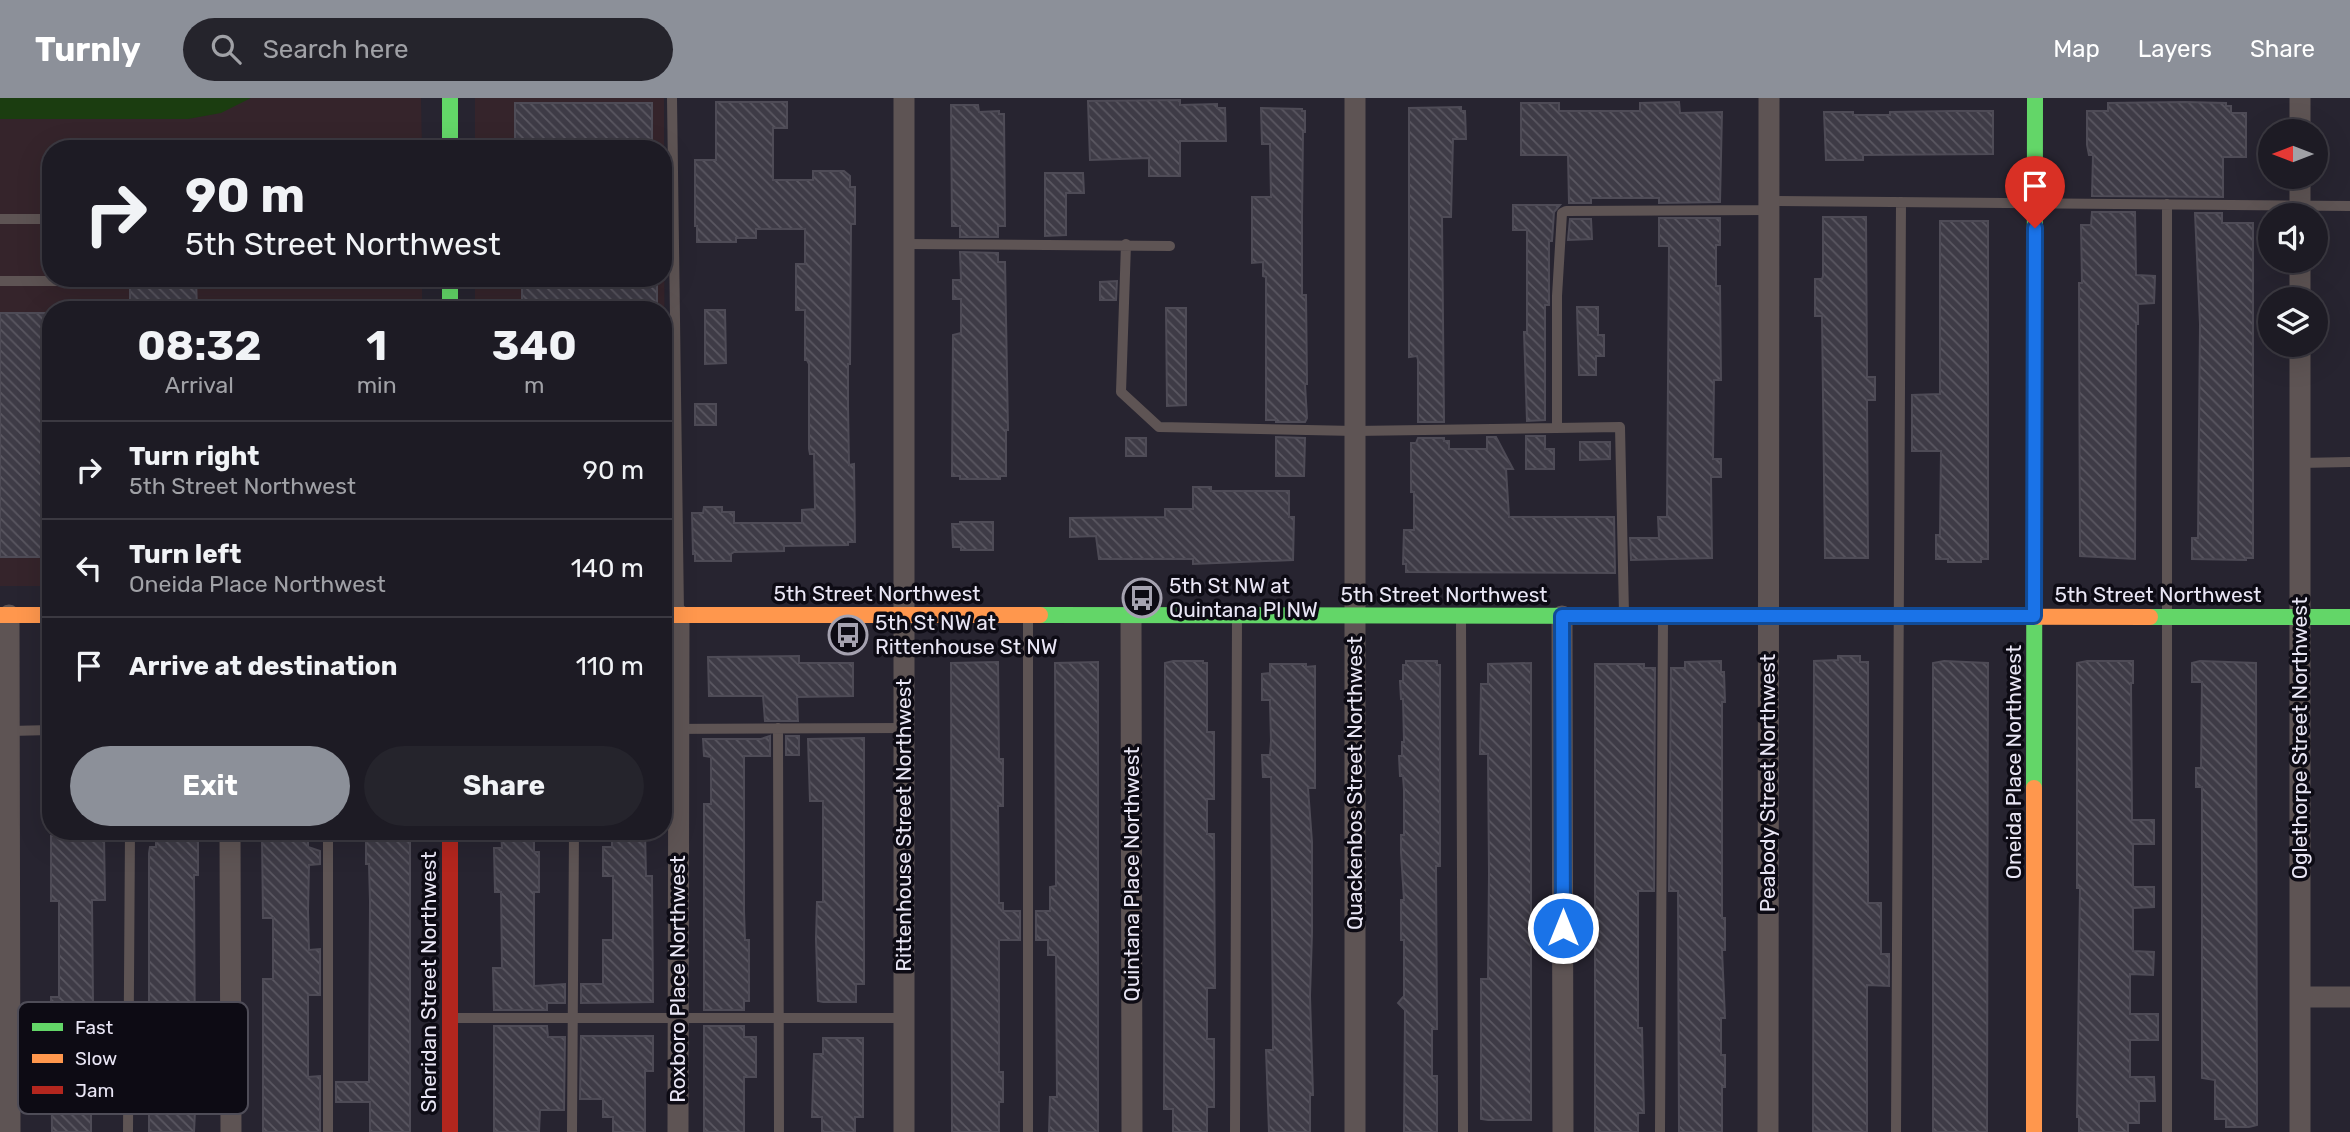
<!DOCTYPE html>
<style>
:root{--surface:#1d1b24;--page:#25242c;--text:#f1f3f6;--muted:#a0a1a6;--line:#3b3941;--accent:#8c9099}
body{margin:0;font-family:Rubik,sans-serif;background:var(--page);color:var(--text);height:100vh;display:flex;flex-direction:column;font-size:26px;white-space:nowrap}
*{box-sizing:border-box;margin:0}
p{font-size:23px;color:var(--muted)}
.icon{flex:none;width:38px;height:38px;fill:none;stroke:currentColor;stroke-width:2;stroke-linecap:round;stroke-linejoin:round}
.map{position:relative;flex:1;overflow:hidden}
.details{position:absolute;left:42px;top:203px;width:630px;height:539px;display:flex;flex-direction:column;background:var(--surface);border-radius:28px;box-shadow:0 7px 28px #0002,0 0 0 2px var(--line)}
.details>*{flex:none}
.banner{position:absolute;left:42px;top:42px;width:630px;height:147px;border-radius:28px;box-shadow:0 7px 28px #0002,0 0 0 2px var(--line);background:#1d1b24;color:var(--text);overflow:hidden}
.needle{width:46px;rotate:270deg}
.buttons{position:absolute;left:2258px;top:21px;display:grid;gap:14px}
.buttons a{display:grid;place-items:center;width:70px;height:70px;border-radius:50%;background:var(--surface);box-shadow:0 7px 28px #0002,0 0 0 2px var(--line);font-size:35px}
.pin{position:absolute;display:grid;place-items:center;width:60px;height:60px;color:#fff;margin:-72px -30px;border-radius:50% 50% 50% 0;rotate:-45deg;box-shadow:0 0 7px #0007}
.pin .icon{rotate:45deg}
.me{position:absolute;width:77px;margin:-38px;rotate:0deg;stroke-linejoin:round;filter:drop-shadow(0 0 5px #0008)}
.turn{display:flex;align-items:center;gap:24px;height:147px;padding:0 28px;font-size:32px}
.turn .icon{width:91px;height:91px;stroke-width:2.5}
.turn b{display:block;font-size:49px;line-height:60px}
.eta{display:flex;justify-content:space-evenly;align-items:center;height:119px;text-align:center}
.eta b{font-size:42px;font-weight:700;line-height:49px}
.button{display:flex;gap:14px;margin-top:auto;padding:14px 28px}
.button a{flex:1;height:80px;border-radius:42px;background:var(--accent);color:#fff;font-size:28px;font-weight:700;line-height:80px;text-align:center}
.button a+a{background:var(--page);color:var(--text)}
ul{padding:0;list-style:none}
li{display:flex;align-items:center;gap:21px;height:98px;padding:0 28px;border-top:2px solid var(--line)}
li div{flex:1}
li b{display:block;font-size:26px}
li em{font-style:normal}
header{display:flex;align-items:center;gap:42px;box-sizing:border-box;height:98px;padding:0 35px;background:var(--accent);color:#fff}
header strong{font-size:33px}
nav{display:flex;gap:38px;margin-inline-start:auto;font-size:24px}
.search{width:490px;height:63px;background:var(--page);display:flex;align-items:center;gap:18px;box-sizing:border-box;padding:0 24px;border-radius:38px;color:var(--muted);font-size:26px}
.map>svg:first-child{display:block}
.education{fill:#35242b}
.pitch{fill:#1b3d10}
.building{fill:url(#building-back-hatch);stroke:#4e4b56;stroke-width:2}
.lines{fill:none;stroke-linecap:round;stroke-linejoin:round}
.lane{stroke:#5e5454;stroke-width:10}
.street{stroke:#5e5454;stroke-width:21}
.fast{stroke:#63d668;stroke-width:16}
.slow{stroke:#ff974d;stroke-width:16}
.jam{stroke:#b3261e;stroke-width:16}
.route-casing{stroke:#114b97;stroke-width:18}
.route{stroke:#1a73e8;stroke-width:12}
.labels{text-anchor:middle;stroke-width:7;stroke-linejoin:round;paint-order:stroke}
.poi-label{font-size:21px;fill:#e9e6f5;stroke:#0d0b14;text-anchor:start}
.street-label{font-size:21px;fill:#e9e6f5;stroke:#0d0b14}
.key{fill:#0d0b14;stroke:#4f4d58;stroke-width:2}
.key-label{font-size:19px;fill:#e9e6f5}
</style>
<header>
<strong>Turnly</strong>
<div class="search"><svg class="icon" aria-label="search" viewBox="0 0 24 24"><circle cx="10" cy="10" r="6"/><path d="M15 15l6 6"/></svg>Search here</div>
<nav><a>Map</a><a>Layers</a><a>Share</a></nav>
</header>
<div class="map">
<svg width="2350" height="1034" viewBox="0 0 2350 1034">
<defs>
<pattern id="building-back-hatch" width="6" height="6" patternUnits="userSpaceOnUse" patternTransform="scale(1.75)"><rect width="6" height="6" fill="#3e3b46"/><path d="M-1 5l2 2M0 0l6 6M5-1l2 2" fill="none" stroke="#5a5761"/></pattern>
</defs>
<rect width="100%" height="100%" fill="#272430"/>
<!-- education -->
<path class="education" d="M0 0H421L422 51H51V180H422V212H51V488H0Z
M475 0H664L665 480H663V212H475V180H663V51H475Z"/>
<!-- pitch -->
<path class="pitch" d="M0 0H251L221 15 188 21H0Z"/>
<!-- building -->
<path class="building" d="M1180 2V7L1217 6V10H1225L1226 43H1180V78H1149V60L1090 62 1088 3Z
M716 4H787V30H773V82H813V73H844L850 78V89H855V126H851L850 266H848V308L849 367 854 366 855 444H848V447L784 448V453L734 454 731 456V463H695V456H693L692 415H703L704 409H722V414H734V425H802V412L815 411 814 356H810L809 351V266L807 262H805V212H796V166H805V131H756V140H736V144H697V128H695V62H716Z
M1679 4 1680 15 1722 14 1720 104 1659 105V100H1591V105H1569L1568 57H1521V5H1559V13H1640V5Z
M2185 4 2226 5V8H2231V15H2246V59H2223V99L2092 98 2093 57H2089L2087 47V13H2108V5Z
M515 5H652V51H515Z
M951 7H978L979 14 999 13V16H1004L1005 128H998V139H960V128H952Z
M1461 9V13H1465L1466 41H1453L1451 119H1442L1444 324H1418V262L1417 258 1409 259V10Z
M1261 10 1302 11V13H1305V34H1303L1302 119V197H1306L1307 286H1305L1307 320 1305 324H1276V322H1266V179L1263 178V164L1252 165V99H1271L1270 46H1262Z
M1953 13H1993V56L1863 57V62H1826L1824 14H1853V17H1890V14Z
M1045 75H1083L1084 95H1066V137L1045 138Z
M1513 107H1560L1554 114 1552 143H1549V207H1545V322L1527 323 1524 234H1527V132H1513Z
M2092 114H2135L2136 177 2155 178 2154 205 2138 206V226H2136L2135 461 2080 458 2079 185H2082L2081 127H2091Z
M2195 115H2222V125H2253V460H2246V462L2192 461V440H2198L2200 226Z
M1823 119H1866L1867 279H1875V302H1867L1868 460H1825L1822 218H1815V181H1822L1823 178Z
M1659 120H1720V147H1716V188H1720L1721 282H1714L1713 361H1721V379H1711L1712 460 1631 462 1630 440H1659L1658 419H1667L1669 148H1659Z
M1570 121H1591L1592 141 1568 142Z
M1940 123H1988V461H1981V464H1948V461H1936V437H1940L1941 353H1912V297L1940 296Z
M960 154 998 155V164H1005L1008 332H1006V378H1000V381H960V378H952L953 237 961 235V201H953V182H961Z
M130 180H196L197 212H130Z
M522 180H657V212H522Z
M1117 183 1116 202H1100V184Z
M1577 209H1598V237H1604V258H1596V277H1579Z
M1166 210H1186V307L1167 308Z
M705 212H725L726 265 705 266Z
M0 215H51V446H42V459H0Z
M695 306H716V327H695Z
M1526 338H1545V351H1554V371H1526Z
M1276 339 1305 340 1304 378H1276Z
M1487 339H1496L1513 371H1506L1509 419H1614L1615 475 1406 474V466H1403L1404 432H1414V394H1411V345H1416L1418 340H1444V343H1449V351H1487Z
M1126 340H1146V358H1126Z
M1580 344H1610V361L1580 362Z
M1193 389H1211V393H1289V419H1294L1293 462 1193 466V461H1099L1096 438 1070 439V420L1165 419V411H1193Z
M960 424H993V452H961V449H953L952 426H960Z
M799 558V565H853V598L797 599 798 623H765L763 598H709L708 559Z
M1838 558H1860V564H1868V805H1881V856H1889V888L1867 887V1034L1813 1033 1814 563 1838 562Z
M1173 563H1203V565H1207V634H1214V701H1207V736H1214L1215 890H1207V941H1214V1009H1207V1034H1173V1011H1164L1165 565Z
M1406 563H1437V567H1440V768H1436L1437 931H1432V978H1437V1034H1404L1405 912 1398 905 1404 898V842H1401V802H1404L1401 755V737H1404V692L1403 678H1400L1399 658H1402V644H1404L1403 601H1401L1400 583H1403V567H1406Z
M1721 563V574H1724L1725 604H1722V820H1725V852H1722L1725 920H1721V957H1725V989H1722V1034H1679L1678 793H1669L1671 570H1685V564Z
M1944 563 1988 565 1987 1034H1933V565Z
M2087 563H2133V585H2131L2132 722H2154V746H2133V789H2154V809L2133 810V853L2154 854 2153 877 2130 876V916H2158V942H2130V979H2154L2155 1003H2139V1025H2128V1034H2079V1019H2077L2080 790H2077V565Z
M2200 563 2256 565 2257 1027 2249 1029H2226V1021H2215V982L2202 980V689H2196V670H2201L2202 584H2192V565Z
M998 564 999 661H1003V708H998L999 805H1003V813H1020V842H999V974H1003V1004H999V1034H952L951 565Z
M1098 564V1034H1049L1050 999H1057L1056 857H1048V842H1036V813H1050V789L1056 788 1055 565Z
M1531 565V1022H1488L1481 1021V881H1488L1489 775 1488 656H1480L1481 586H1488V566Z
M1270 566H1306V569L1315 568V690H1308L1312 744V835L1310 898 1313 997H1310V1034H1269L1266 952H1273L1271 679H1263L1262 657H1270L1271 643 1270 602H1262V576L1270 575Z
M1595 566H1644V570H1655L1654 793H1638V930H1642L1644 1015H1638V1034H1595Z
M770 638V658H744V813L745 842H749V903H744V912H704V706H711V659L704 658 703 641H761Z
M786 638H799V657H786Z
M864 640V886H856V904H823L818 903 816 841 817 804H823V703H810L808 641Z
M174 733H186L198 744V777H194L195 972H198V1013H195L194 1034H149V755L150 749H156V740L174 739Z
M501 733H534V754H539V794H534V888L565 886V905H547V912H494L493 870H502L501 794H495L494 750H502Z
M612 733H645L646 778H652L653 904 581 905V886H603V842H613V778H603V749H612Z
M104 737 105 802H92L93 906H100V994H91V1034H52L51 899H59V803H51V738Z
M272 737H308V749L320 753V766L309 767 308 813 309 852 320 851V897H308V979L320 978V1034H263V881H273V820H263L262 739Z
M410 737V1034H370V1004H336V984H369L370 803 369 766H366V738Z
M494 928H547L548 939H565L564 1012H540L539 1034H494Z
M704 928H744V939H756V979H744V1034H704Z
M581 938H653V973H645V1034H613V1019H603V1001H580Z
M823 940H863V1019H855V1034H822V1019H812L814 956H823Z"/>
<g class="lines">
<!-- lane -->
<path class="lane" d="M672 0 679 515
M1769 103 2350 108
M2167 106V1034
M0 121H51
M904 146 1170 148
M1126 146 1121 294 1159 329 1355 333 1620 329 1624 516
M0 183H86L87 180
M1557 330V198L1562 115 1566 113 1769 112
M2300 365 2350 364
M1028 519V1034
M1461 522 1463 1034
M778 630 779 1034
M663 631 904 630
M10 633 51 632
M452 920H904
M128 1034 130 733
M328 1034V733
M572 1034 574 733
M1235 1034 1237 519
M1660 1034 1663 521
M1896 1034 1901 104"/>
<!-- street -->
<path class="street" d="M904 0V1034
M1355 0V1034
M2300 0V33
M2300 79V117
M2300 163V201
M2300 247V1034
M9 517 10 1034
M1131 518 1132 1034
M1562 518 1563 1034
M230 733 231 1034
M2300 899H2350
M678 1034 679 517
M1768 1034 1769 0"/>
<!-- fast -->
<path class="fast" d="M450 0V51
M450 180V212
M1040 517 1748 518
M2150 519H2350
M2034 690 2035 0"/>
<!-- slow -->
<path class="slow" d="M0 517H51
M663 517H1040
M1748 518 2150 519
M2034 1034V690"/>
<!-- jam -->
<path class="jam" d="M450 733V1034"/>
</g>
<g class="lines">
<defs>
<path id="route" d="M1563 830 1562 518H2034L2035 130"/>
</defs>
<!-- route casing -->
<use href="#route" class="route-casing"/>
<!-- route -->
<use href="#route" class="route"/>
</g>
<!-- icons -->
<defs>
<symbol id="bus-ring" viewBox="-11 -11 22 22"><circle r="9.5" fill="#0d0b14" stroke="#a5a2b0" stroke-width="1.5"/><path d="M-5-6H5V4H4V6H2V4H-2V6H-4V4H-5ZM-3.5-4V0h7V-4ZM-3.5 1.2v1.5H-2V1.2ZM2 1.2v1.5H3.5V1.2Z" fill="#a5a2b0"/></symbol>
</defs>
<g fill-rule="evenodd">
<use href="#bus-ring" x="1120" y="478" width="44" height="44"/>
<use href="#bus-ring" x="826" y="515" width="44" height="44"/>
</g>
<g class="labels">
<!-- poi labels -->
<g class="poi-label">
<text x="1169" y="495">5th St NW at<tspan x="1169" dy="24">Quintana Pl NW</tspan></text>
<text x="875" y="532">5th St NW at<tspan x="875" dy="24">Rittenhouse St NW</tspan></text>
</g>
<!-- street labels -->
<g class="street-label">
<text x="877" y="503">5th Street Northwest</text>
<text x="1444" y="504">5th Street Northwest</text>
<text x="2158" y="504">5th Street Northwest</text>
<text transform="translate(2300 640) rotate(-90)" y="7">Oglethorpe Street Northwest</text>
<text transform="translate(2014 664) rotate(-90)" y="7">Oneida Place Northwest</text>
<text transform="translate(1355 685) rotate(-90)" y="7">Quackenbos Street Northwest</text>
<text transform="translate(1768 685) rotate(-90)" y="7">Peabody Street Northwest</text>
<text transform="translate(904 727) rotate(-90)" y="7">Rittenhouse Street Northwest</text>
<text transform="translate(1132 776) rotate(-90)" y="7">Quintana Place Northwest</text>
<text transform="translate(678 881) rotate(-90)" y="7">Roxboro Place Northwest</text>
<text transform="translate(429 884) rotate(-90)" y="7">Sheridan Street Northwest</text>
</g>
</g>
<!-- legend -->
<rect x="18" y="904" width="230" height="112" rx="10" class="key"/>
<rect x="32" y="925" width="31" height="8" fill="#63d668"/>
<rect x="32" y="956" width="31" height="9" fill="#ff974d"/>
<rect x="32" y="988" width="31" height="8" fill="#b3261e"/>
<g class="key-label">
<text x="75" y="936">Fast</text>
<text x="75" y="967">Slow</text>
<text x="75" y="999">Jam</text>
</g>
</svg>
<div class="buttons">
<a><svg class="needle" viewBox="-14 -14 28 28"><path d="M0-13l5 13h-10z" fill="#e53935"/><path d="M0 13l5-13h-10z" fill="#a0a1a6"/></svg></a>
<a><svg class="icon" aria-label="sound" viewBox="0 0 24 24"><path d="M4 9h4l5-4v14l-5-4H4zM17 9q2 3 0 6"/></svg></a>
<a><svg class="icon" aria-label="layers" viewBox="0 0 24 24"><path d="M12 4l9 5-9 5-9-5zM3 14l9 5 9-5"/></svg></a>
</div>
<div class="pin" style="left:2035px;top:130px;background:#d93025"><svg class="icon" aria-label="arrive" viewBox="0 0 24 24"><path d="M6 21V4h12l-3 4 3 4H6"/></svg></div>
<svg class="me" style="left:1563px;top:830px" viewBox="-20 -20 40 40"><circle r="17" fill="#1a73e8" stroke="#fff" stroke-width="3"/><path d="M0-11L8 9 0 5-8 9z" fill="#fff"/></svg>
<div class="banner">
<div class="turn"><svg class="icon" aria-label="right" viewBox="0 0 24 24"><path d="M7 20v-9h11M14 6l5 5-5 5"/></svg><div><b>90 m</b>5th Street Northwest</div></div>
</div>
<section class="details">
<div class="eta">
<div><b>08:32</b><p>Arrival</p></div>
<div><b>1</b><p>min</p></div>
<div><b>340</b><p>m</p></div>
</div>
<ul>
<li><svg class="icon" aria-label="right" viewBox="0 0 24 24"><path d="M7 20v-9h11M14 6l5 5-5 5"/></svg><div><b>Turn right</b><p>5th Street Northwest</p></div><em>90 m</em></li>
<li><svg class="icon" aria-label="left" viewBox="0 0 24 24"><path d="M17 20v-9H6M10 6l-5 5 5 5"/></svg><div><b>Turn left</b><p>Oneida Place Northwest</p></div><em>140 m</em></li>
<li><svg class="icon" aria-label="arrive" viewBox="0 0 24 24"><path d="M6 21V4h12l-3 4 3 4H6"/></svg><div><b>Arrive at destination</b></div><em>110 m</em></li>
</ul>
<div class="button"><a>Exit</a><a>Share</a></div>
</section>
</div>
